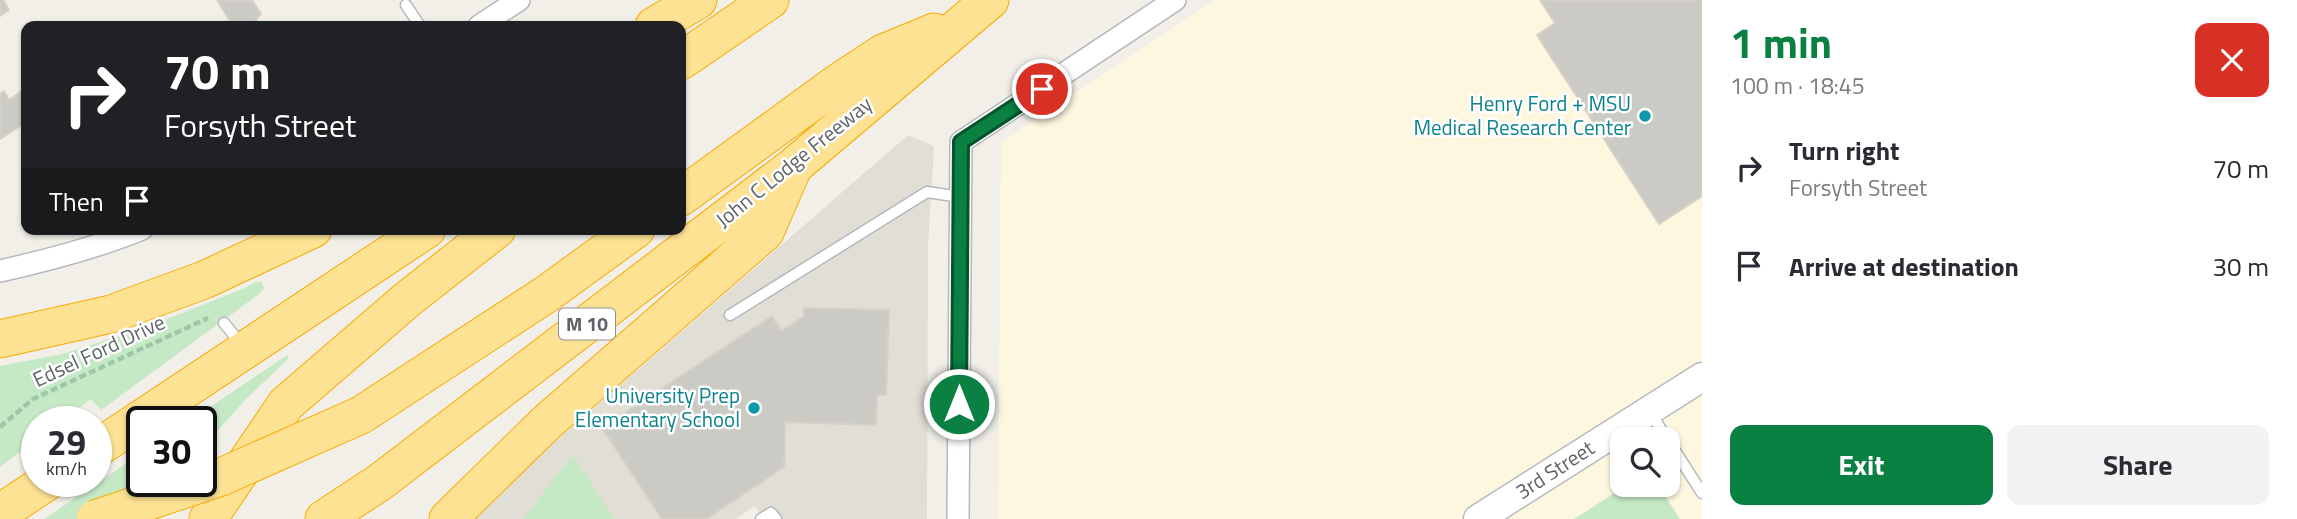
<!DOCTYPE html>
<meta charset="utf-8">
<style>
:root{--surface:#fff;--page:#f2f2f3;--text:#2b2b33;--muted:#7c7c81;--accent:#0b8043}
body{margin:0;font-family:"Titillium Web",sans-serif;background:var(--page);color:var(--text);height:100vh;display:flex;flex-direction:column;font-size:26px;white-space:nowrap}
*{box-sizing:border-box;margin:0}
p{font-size:23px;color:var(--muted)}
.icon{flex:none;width:38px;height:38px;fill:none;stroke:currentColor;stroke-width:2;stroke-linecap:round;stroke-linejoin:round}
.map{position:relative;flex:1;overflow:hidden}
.panel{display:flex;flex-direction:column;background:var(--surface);width:595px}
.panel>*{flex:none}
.hud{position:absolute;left:21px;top:21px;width:665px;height:214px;border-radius:14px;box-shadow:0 2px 5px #0004;background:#202124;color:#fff;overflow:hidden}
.fabs{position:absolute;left:1610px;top:427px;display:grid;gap:14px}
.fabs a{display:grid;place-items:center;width:70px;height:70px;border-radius:14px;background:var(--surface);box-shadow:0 2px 5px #0004;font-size:35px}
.speed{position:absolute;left:21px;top:406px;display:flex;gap:14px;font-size:35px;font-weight:700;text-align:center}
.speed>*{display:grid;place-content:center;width:91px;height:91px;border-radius:50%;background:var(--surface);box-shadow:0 2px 5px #0004;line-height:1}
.speed small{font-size:18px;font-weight:400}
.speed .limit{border:4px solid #111;border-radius:10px;background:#fff;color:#111}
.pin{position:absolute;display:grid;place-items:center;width:60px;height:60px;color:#fff;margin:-30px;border:4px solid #fff;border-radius:50%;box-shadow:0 2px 7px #0007}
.me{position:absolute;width:77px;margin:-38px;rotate:0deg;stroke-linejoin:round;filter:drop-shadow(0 0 5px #0008)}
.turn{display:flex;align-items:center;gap:24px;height:147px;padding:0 28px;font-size:32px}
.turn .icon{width:91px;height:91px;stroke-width:2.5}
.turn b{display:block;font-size:49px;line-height:60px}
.then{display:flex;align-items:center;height:66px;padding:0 28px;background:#0003;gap:14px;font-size:26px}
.round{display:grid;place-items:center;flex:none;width:74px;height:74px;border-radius:14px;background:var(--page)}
.headline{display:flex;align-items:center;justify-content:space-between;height:119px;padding:0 28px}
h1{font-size:42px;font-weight:700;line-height:52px;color:var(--accent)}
.button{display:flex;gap:14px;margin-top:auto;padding:14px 28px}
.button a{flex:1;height:80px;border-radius:14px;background:var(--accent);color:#fff;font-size:28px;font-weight:700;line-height:80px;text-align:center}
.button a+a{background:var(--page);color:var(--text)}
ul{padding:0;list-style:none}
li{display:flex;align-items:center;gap:21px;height:98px;padding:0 28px}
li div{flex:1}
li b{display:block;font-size:26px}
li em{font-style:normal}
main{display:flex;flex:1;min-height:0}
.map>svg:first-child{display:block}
.commercial{fill:#fef7e0;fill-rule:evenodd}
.education{fill:#e1ded6}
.green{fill:#c5e8c5}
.building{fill:#cccac5;stroke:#d6d1c6;stroke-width:2}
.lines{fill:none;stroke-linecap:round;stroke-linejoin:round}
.lane-casing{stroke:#b5b8bc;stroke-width:13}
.street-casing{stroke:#b5b8bc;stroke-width:24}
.secondary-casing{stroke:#b6babf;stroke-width:31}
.highway-casing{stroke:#f9ab00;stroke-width:39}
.path{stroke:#9cc7a9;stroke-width:4.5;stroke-dasharray:7 3.5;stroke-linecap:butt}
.lane{stroke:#fff;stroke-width:10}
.street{stroke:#fff;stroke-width:21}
.secondary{stroke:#fff;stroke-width:28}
.highway{stroke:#fde293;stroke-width:37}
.highway-bridge-casing{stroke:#f9ab00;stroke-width:39;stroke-linecap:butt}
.highway-bridge{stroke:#fde293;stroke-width:37}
.route-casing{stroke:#07532c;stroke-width:18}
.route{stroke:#0b8043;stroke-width:12}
.culture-dot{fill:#0f9aa8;stroke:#fff;stroke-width:2.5}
.labels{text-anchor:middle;stroke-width:5;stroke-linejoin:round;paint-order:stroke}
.shield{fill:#fff;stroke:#8f9295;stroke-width:2}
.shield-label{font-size:19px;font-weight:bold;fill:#5f6368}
.culture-label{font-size:21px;fill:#0d838f;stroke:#fff;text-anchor:end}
.street-label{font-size:21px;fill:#5f6368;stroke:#fff}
</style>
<main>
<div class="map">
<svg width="1702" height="519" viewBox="0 0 1702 519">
<rect width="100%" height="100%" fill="#f1efe8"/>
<!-- commercial -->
<path class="commercial" d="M1215 0H1702V519H998L1001 143ZM1622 439H1668V485H1622Z"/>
<!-- education -->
<path class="education" d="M908 135 934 146 928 244 927 519H763L755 506 735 519H474L511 480Z"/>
<!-- green -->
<path class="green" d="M255 282H261L264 288 259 294 101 410 91 399 61 422H37V439L0 467V366L62 354 150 326 247 287Z
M287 355 289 358 245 400 201 449V422H188Z
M142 453V481H178L159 519H44Z
M573 455 614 519H523Z
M1627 485H1658L1680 519H1574Z"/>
<!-- building -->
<path class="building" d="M0 0H3L9 10 0 16Z
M217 0H252L261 14 256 19 260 26H233Z
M1540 0H1702V196L1659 224 1537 35 1555 23Z
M26 88V122L0 139V94L4 91 9 100Z
M804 308 889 310 886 395H877L876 425 785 422 784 467 706 519H662L602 428 772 316 781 331 804 316Z"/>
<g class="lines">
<defs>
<path id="lane" d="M406 5 420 26
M730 315 927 192 960 197
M224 323 242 345
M1650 412 1667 439
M1668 440 1702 493
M761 519 771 513 776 519"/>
<path id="street" d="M479 26 519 0
M0 271C49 260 96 248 142 229
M958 519 961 142 1175 0"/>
<path id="secondary" d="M1478 519 1702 377"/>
<path id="highway" d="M654 26 698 0
M681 61 770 0
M681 197 839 82 883 53 934 32
M0 339 111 314 204 280 313 229
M361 415 548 293 636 229
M96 449 427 229
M0 513 48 481
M208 519 286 404 409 298 497 229
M324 519 380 482 794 166 990 0
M448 519 546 423 765 232 792 170"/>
</defs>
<!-- lane casing -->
<use href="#lane" class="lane-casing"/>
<!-- street casing -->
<use href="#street" class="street-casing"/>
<!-- secondary casing -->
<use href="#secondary" class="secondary-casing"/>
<!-- highway casing -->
<use href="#highway" class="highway-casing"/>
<!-- path -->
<path class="path" d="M0 427 33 399 208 318"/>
<!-- lane -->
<use href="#lane" class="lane"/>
<!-- street -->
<use href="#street" class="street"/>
<!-- secondary -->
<use href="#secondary" class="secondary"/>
<!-- highway -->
<use href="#highway" class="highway"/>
<defs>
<path id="highway-bridge" d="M95 519 221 477 361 415"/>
</defs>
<!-- highway-bridge casing -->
<use href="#highway-bridge" class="highway-bridge-casing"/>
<!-- highway-bridge -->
<use href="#highway-bridge" class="highway-bridge"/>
</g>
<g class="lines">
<defs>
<path id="route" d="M959 404 961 142 1042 89"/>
</defs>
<!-- route casing -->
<use href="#route" class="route-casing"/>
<!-- route -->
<use href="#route" class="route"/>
</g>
<!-- markers -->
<g class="culture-dot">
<circle cx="1645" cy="116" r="7"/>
<circle cx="754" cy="408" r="7"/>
</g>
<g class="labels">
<!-- shield labels -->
<rect class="shield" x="559" y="308.5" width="56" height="31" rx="5"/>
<g class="shield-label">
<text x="587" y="331">M 10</text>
</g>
<!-- culture labels -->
<g class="culture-label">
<text x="1631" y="111">Henry Ford + MSU<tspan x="1631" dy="24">Medical Research Center</tspan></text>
<text x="740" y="403">University Prep<tspan x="740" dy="24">Elementary School</tspan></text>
</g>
<!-- street labels -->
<g class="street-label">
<text transform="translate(794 162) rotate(-39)" y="7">John C Lodge Freeway</text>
<text transform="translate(99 351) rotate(-25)" y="7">Edsel Ford Drive</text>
<text transform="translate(1555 470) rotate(-33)" y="7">3rd Street</text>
</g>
</g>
</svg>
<div class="fabs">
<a><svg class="icon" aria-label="search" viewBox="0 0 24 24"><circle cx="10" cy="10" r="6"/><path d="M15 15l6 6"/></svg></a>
</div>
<div class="speed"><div>29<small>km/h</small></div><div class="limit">30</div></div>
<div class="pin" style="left:1042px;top:89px;background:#d93025"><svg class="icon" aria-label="arrive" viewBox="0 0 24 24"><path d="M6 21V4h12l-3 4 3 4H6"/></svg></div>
<svg class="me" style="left:959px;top:404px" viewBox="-20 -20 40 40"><circle r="17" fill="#0b8043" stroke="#fff" stroke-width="3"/><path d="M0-11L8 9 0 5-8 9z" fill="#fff"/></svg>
<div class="hud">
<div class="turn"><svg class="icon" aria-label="right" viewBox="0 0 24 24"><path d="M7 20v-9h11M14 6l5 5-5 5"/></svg><div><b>70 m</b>Forsyth Street</div></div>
<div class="then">Then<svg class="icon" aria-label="arrive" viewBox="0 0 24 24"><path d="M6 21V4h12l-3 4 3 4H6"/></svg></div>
</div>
</div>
<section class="panel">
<div class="headline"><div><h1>1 min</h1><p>100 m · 18:45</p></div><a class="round" style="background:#d93025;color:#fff"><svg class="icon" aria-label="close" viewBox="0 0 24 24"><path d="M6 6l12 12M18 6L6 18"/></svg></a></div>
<ul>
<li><svg class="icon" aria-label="right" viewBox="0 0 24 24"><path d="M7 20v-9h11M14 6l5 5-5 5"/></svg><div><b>Turn right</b><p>Forsyth Street</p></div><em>70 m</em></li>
<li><svg class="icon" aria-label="arrive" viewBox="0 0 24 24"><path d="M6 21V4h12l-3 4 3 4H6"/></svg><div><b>Arrive at destination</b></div><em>30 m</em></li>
</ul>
<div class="button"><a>Exit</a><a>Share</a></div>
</section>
</main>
